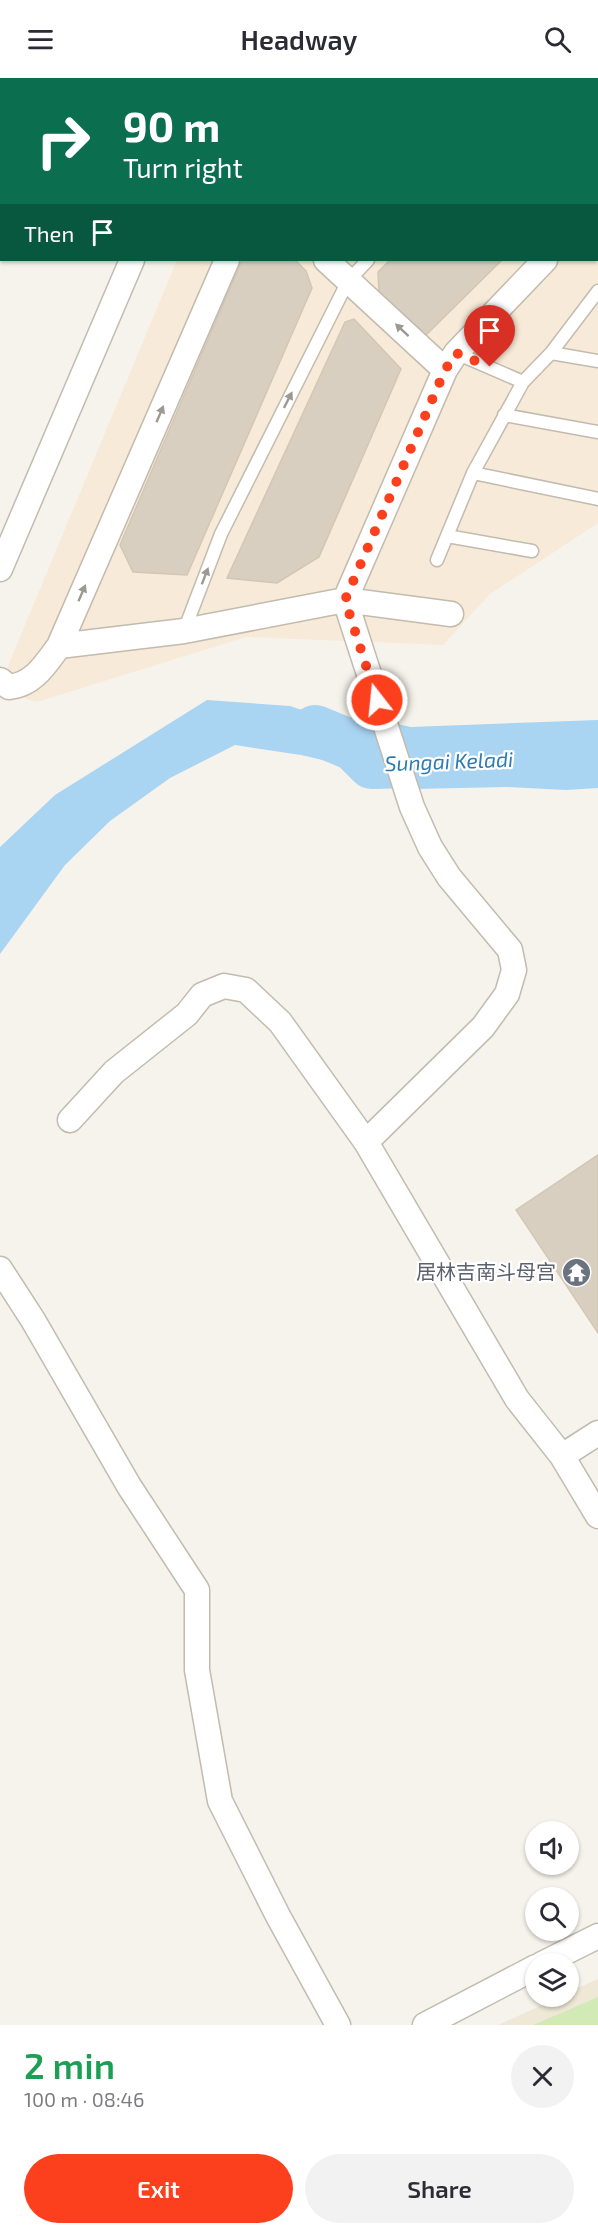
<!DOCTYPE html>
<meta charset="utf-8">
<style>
:root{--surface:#fff;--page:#f2f2f3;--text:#2b2b33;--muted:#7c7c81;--accent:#fc3f1d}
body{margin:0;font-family:"Exo 2","Noto Sans SC",sans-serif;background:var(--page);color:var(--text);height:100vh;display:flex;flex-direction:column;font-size:22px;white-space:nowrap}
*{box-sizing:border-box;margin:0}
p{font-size:20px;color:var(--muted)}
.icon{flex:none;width:33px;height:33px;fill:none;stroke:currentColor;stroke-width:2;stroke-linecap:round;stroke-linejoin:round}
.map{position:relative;height:1947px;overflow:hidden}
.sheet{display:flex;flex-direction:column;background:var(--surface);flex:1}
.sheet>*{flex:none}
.top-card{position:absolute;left:0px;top:0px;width:598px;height:183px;box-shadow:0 2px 4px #0004;background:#0b6e4f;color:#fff;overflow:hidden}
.tools{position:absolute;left:525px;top:1743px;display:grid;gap:12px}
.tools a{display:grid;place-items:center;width:54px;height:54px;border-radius:50%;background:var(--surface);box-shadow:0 2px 4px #0004;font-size:30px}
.pin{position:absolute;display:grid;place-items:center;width:51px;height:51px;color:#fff;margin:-62px -26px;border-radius:50% 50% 50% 0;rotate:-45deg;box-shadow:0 0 6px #0007}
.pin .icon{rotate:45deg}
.me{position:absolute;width:66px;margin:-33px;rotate:344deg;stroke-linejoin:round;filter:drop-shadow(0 0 4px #0008)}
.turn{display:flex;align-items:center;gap:21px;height:126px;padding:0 24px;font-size:27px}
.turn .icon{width:78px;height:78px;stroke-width:2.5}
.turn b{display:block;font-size:42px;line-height:51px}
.then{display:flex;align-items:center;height:57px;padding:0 24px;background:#0003;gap:12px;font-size:22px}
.round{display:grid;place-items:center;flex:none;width:63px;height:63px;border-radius:32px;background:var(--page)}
.head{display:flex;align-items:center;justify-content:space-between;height:102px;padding:0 24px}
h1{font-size:36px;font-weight:600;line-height:45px;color:#1e9e55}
.cta{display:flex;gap:12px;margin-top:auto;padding:12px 24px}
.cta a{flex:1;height:69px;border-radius:36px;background:var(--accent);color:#fff;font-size:24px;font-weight:600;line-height:69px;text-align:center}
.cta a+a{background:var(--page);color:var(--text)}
header{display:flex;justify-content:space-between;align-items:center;height:78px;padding:0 24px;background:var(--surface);font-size:27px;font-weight:600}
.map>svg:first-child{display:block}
.commercial{fill:#f7ead8}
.education{fill:#efe8d6}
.green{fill:#d2eab5}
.water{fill:#a9d4f2}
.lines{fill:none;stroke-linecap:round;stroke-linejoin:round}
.river{stroke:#a9d4f2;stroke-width:50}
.building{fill:#d8cfc1;stroke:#d3c7b4;stroke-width:1.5}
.service-casing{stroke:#c2bbae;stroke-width:15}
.minor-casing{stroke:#c2bbae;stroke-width:27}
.service{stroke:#fff;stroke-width:12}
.minor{stroke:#fff;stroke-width:24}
.oneway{fill:#9c9892}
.route{stroke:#fc3f1d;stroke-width:10;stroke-dasharray:0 18}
.labels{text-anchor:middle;stroke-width:4.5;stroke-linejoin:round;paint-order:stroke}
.worship-label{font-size:20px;fill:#5b616d;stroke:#fff;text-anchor:end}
.water-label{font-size:21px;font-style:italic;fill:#2e7ab2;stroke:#fff}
</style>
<header><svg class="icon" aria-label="menu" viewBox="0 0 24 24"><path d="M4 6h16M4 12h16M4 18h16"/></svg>Headway<svg class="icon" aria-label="search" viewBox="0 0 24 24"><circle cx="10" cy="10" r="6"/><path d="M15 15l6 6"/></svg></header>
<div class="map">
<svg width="598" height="1947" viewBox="0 0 598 1947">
<rect width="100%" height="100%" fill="#f6f3ec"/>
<!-- commercial -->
<path class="commercial" d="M323 0H598V445L490 516 443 567 246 559 37 624 0 613V607L177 182H597V2L322 1Z"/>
<!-- education -->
<path class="education" d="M598 1901V1947H498L560 1919 568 1918 569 1914Z"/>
<!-- green -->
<path class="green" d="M598 1919V1947H533Z"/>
<!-- water -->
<path class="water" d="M207 622 290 628 365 653 375 703 349 688 301 677 235 667 170 700 110 743 65 787 0 876V769L55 717Z
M598 642V710L566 712 506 709 412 711 397 646 411 649Z"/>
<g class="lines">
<!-- river -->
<path class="river" d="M315 652 354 668 372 686 452 684"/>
</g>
<!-- building -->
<path class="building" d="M409 0H516L408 2Z
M571 0H598L597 86V2H570Z
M242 182H295L306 193 312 210 187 497 133 494 120 467Z
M390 182H502L426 257 379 214 378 194Z
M354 241 401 291 319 479 277 505 227 500 345 244Z
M598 1077V1255L516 1132Z"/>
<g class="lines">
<defs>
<path id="service" d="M533 2 535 0
M598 213 551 275 523 304 473 395 598 421
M456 275 523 304
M551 275 598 283
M504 337 598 354
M447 458 532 473
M437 482 473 395
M184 553 221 456 348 203 368 182"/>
<path id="minor" d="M254 2 256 0
M374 2 375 0
M597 130 598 129
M597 150 598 151
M326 182 445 292
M0 491 132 182
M59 568 184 553 345 522 451 536
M0 602 9 609C33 607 45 587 59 568L227 182
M70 1042 114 994 187 936 202 917 224 908 246 912 280 944 366 1064 517 1321 562 1378 598 1438
M366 1064 483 949 507 916 514 892 510 872 449 799 430 769 412 729 345 522 445 292 456 275 545 182
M0 1191 33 1242 129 1408 197 1512V1592L220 1723 278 1838 338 1947
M562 1378 598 1355
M542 1886 598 1858
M425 1947 536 1889"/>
</defs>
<!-- service casing -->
<use href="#service" class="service-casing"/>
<!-- minor casing -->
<use href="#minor" class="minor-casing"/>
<!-- service -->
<use href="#service" class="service"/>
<!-- minor -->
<use href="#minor" class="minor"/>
</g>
<!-- one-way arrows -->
<defs><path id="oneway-solid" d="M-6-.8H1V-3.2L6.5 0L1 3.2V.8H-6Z" transform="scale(1.5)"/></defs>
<g class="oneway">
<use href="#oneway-solid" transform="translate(402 252) rotate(-137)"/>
<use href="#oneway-solid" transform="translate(288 322) rotate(-63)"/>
<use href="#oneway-solid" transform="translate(160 336) rotate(-67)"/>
<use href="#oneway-solid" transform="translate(205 498) rotate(-69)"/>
<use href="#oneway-solid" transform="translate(82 515) rotate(-67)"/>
</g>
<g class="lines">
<!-- route -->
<path class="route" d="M377 622 345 522 445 292 456 275 490 289"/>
</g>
<!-- icons -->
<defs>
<symbol id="temple-disc" viewBox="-11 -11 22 22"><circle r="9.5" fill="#6b7280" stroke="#fff"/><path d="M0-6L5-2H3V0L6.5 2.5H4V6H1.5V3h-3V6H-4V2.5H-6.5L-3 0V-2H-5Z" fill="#fff"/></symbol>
</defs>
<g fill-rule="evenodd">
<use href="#temple-disc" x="560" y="1178" width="33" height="33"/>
</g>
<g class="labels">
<!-- worship labels -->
<g class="worship-label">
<text x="556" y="1201">居林吉南斗母宫</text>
</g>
<!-- water labels -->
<g class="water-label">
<text transform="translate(449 684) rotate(-2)" y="7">Sungai Keladi</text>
</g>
</g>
</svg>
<div class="tools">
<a><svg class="icon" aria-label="sound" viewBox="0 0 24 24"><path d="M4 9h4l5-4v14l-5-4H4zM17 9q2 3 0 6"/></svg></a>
<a><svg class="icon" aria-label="search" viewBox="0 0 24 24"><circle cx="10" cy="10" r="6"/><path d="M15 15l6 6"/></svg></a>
<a><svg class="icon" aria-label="layers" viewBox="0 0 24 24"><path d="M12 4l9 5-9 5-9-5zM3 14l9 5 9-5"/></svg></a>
</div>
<div class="pin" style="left:490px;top:289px;background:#d93025"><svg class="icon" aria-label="arrive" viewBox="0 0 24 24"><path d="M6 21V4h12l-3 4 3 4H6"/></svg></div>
<svg class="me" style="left:377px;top:622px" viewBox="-20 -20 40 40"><circle r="17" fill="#fc3f1d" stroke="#fff" stroke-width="3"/><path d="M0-11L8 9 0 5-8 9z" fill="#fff"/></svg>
<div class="top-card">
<div class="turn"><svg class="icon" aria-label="right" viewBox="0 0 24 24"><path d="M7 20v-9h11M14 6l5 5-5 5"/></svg><div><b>90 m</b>Turn right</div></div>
<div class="then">Then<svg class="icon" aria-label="arrive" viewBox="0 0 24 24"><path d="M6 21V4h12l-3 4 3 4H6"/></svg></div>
</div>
</div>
<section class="sheet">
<div class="head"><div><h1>2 min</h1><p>100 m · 08:46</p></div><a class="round"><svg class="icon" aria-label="close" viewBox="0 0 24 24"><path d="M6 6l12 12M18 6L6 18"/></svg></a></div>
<div class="cta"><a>Exit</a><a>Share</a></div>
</section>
